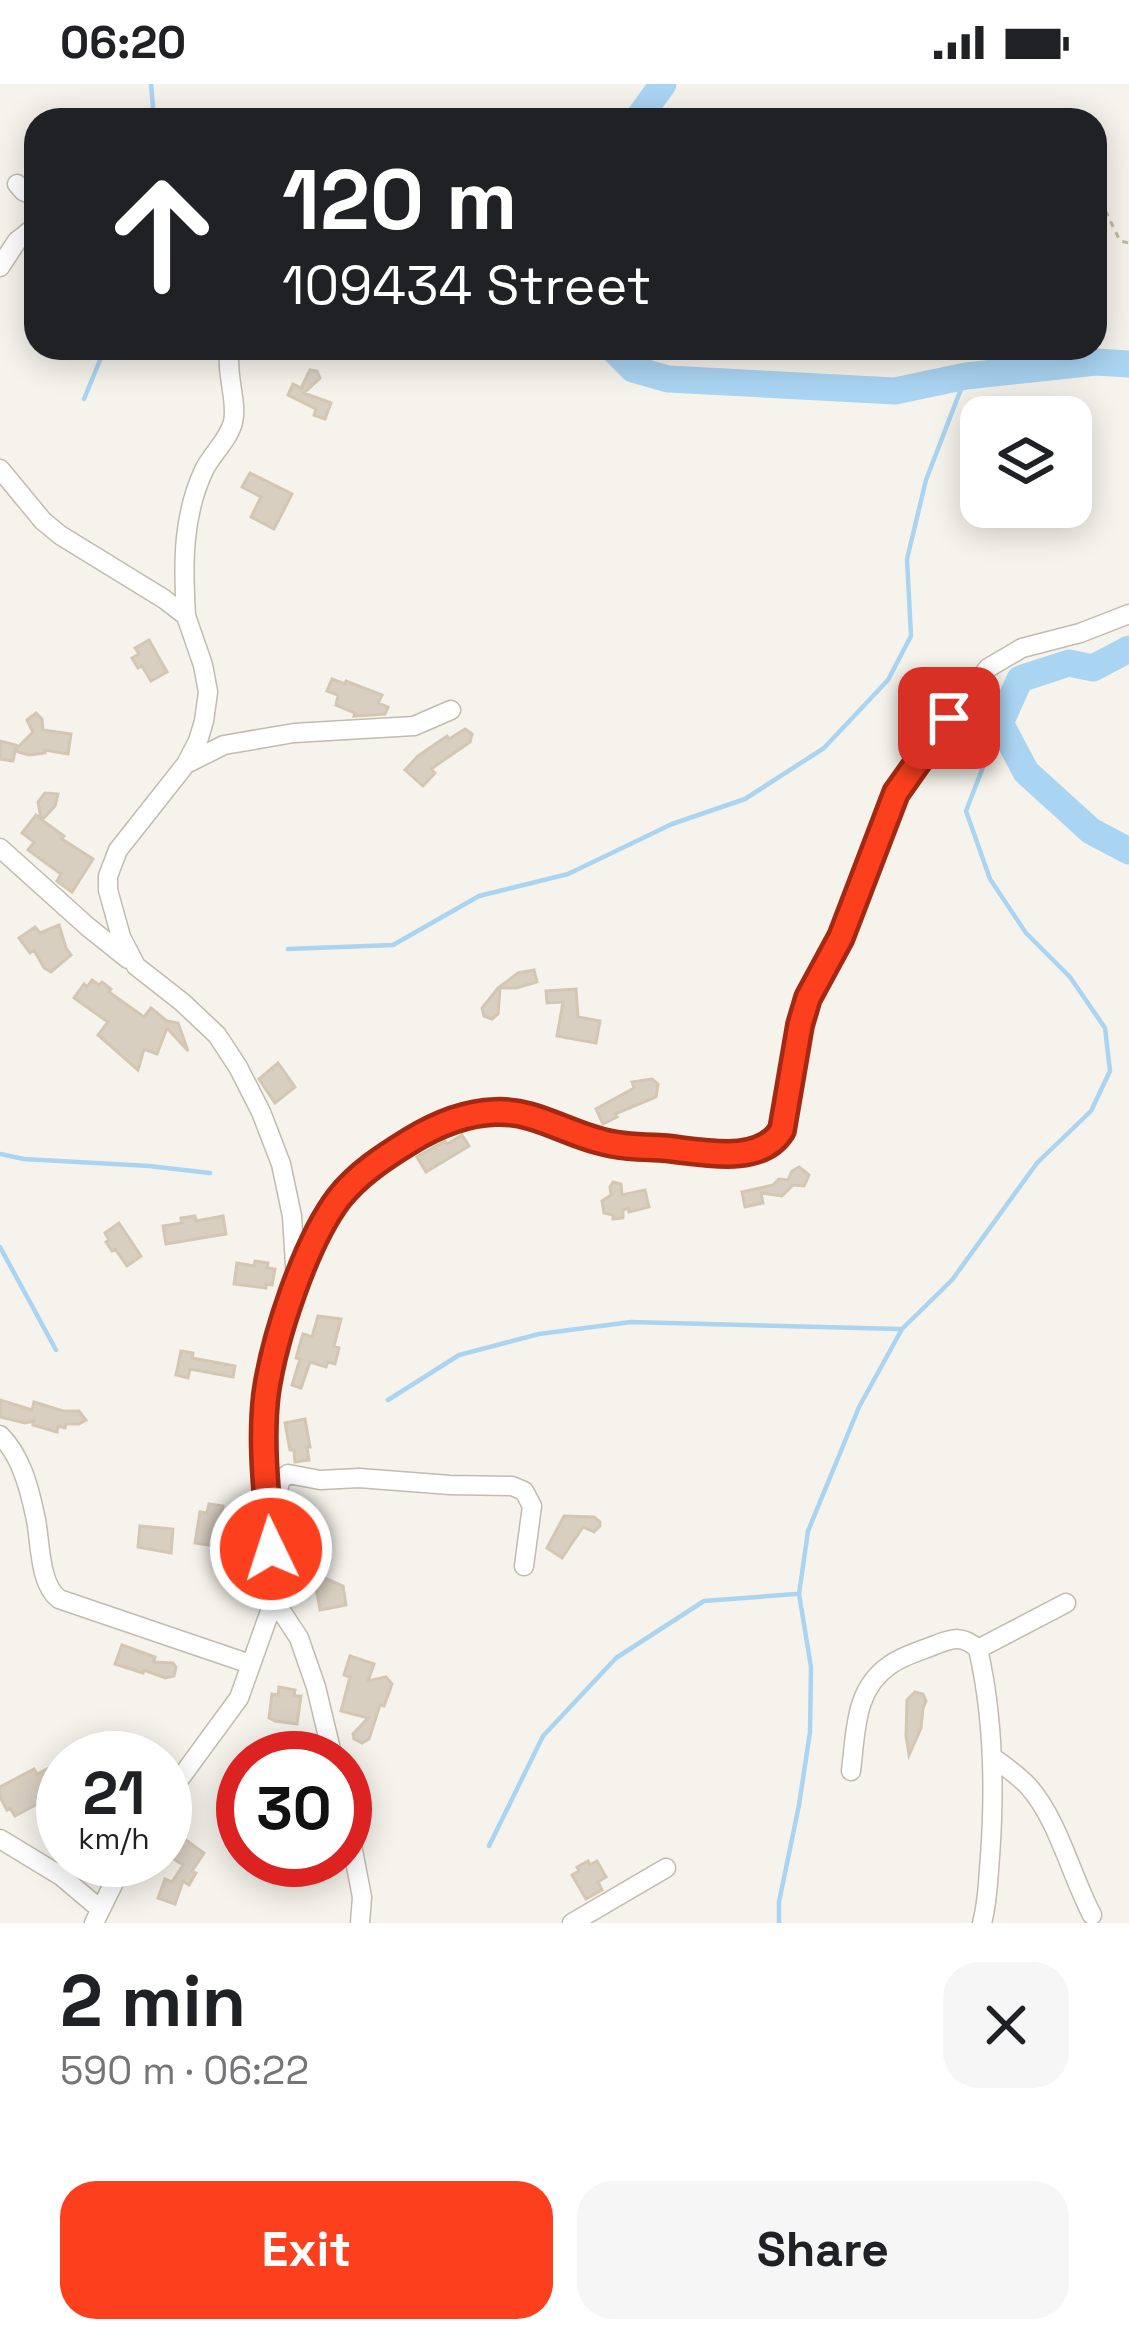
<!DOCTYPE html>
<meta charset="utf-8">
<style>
:root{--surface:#fff;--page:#f6f6f6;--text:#202124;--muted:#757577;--accent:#fc3f1d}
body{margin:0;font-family:"Space Grotesk",sans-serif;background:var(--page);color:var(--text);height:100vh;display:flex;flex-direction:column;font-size:45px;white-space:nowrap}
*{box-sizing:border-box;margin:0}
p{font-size:39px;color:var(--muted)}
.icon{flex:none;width:66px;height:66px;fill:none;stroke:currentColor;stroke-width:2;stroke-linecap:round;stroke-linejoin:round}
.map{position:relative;height:1839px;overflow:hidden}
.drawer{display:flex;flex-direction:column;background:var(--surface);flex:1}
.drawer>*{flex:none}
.hud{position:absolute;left:24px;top:24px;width:1083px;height:252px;border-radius:36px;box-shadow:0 6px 30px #0003;background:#202124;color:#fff;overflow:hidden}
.fabs{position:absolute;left:960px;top:312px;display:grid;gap:24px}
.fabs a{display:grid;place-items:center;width:132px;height:132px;border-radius:24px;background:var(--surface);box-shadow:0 6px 30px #0003;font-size:60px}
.speed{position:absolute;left:36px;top:1647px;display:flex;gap:24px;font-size:60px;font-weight:700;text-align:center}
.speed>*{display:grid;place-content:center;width:156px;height:156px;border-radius:50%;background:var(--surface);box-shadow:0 6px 30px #0003;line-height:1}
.speed small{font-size:30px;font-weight:400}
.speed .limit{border:18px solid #d22;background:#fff;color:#111}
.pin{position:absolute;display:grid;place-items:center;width:102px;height:102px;color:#fff;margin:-51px;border-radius:24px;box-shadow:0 6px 18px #0006}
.me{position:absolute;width:132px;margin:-66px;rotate:356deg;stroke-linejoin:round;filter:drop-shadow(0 0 9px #0008)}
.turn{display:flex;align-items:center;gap:42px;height:252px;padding:0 60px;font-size:54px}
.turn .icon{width:156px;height:156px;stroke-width:2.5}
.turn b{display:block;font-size:84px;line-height:102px}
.round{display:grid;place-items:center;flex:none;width:126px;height:126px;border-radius:36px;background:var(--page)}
.head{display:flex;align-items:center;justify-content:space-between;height:204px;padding:0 60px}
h1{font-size:72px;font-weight:700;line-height:90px}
.action{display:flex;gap:24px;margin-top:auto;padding:24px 60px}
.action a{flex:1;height:138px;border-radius:36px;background:var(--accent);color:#fff;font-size:48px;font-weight:700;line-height:138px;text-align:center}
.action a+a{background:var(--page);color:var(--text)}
.status{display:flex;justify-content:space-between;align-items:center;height:84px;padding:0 60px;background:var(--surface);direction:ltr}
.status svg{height:33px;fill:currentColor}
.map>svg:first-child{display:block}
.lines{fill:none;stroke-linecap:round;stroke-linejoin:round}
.stream{stroke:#a9d4f2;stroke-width:4.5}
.river{stroke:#a9d4f2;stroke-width:27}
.building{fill:#d8cfc1;stroke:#d3c7b4;stroke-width:3}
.minor-casing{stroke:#c2bbae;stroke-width:21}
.path{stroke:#c4b79f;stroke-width:3;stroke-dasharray:6 6;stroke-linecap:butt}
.minor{stroke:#fff;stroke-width:18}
.route-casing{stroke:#a42913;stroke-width:30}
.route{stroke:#fc3f1d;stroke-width:21}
</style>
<div class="status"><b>06:20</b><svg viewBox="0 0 49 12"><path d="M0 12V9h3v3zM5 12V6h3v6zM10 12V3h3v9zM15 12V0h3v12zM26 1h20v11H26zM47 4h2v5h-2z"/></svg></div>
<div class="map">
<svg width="1129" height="1839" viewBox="0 0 1129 1839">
<rect width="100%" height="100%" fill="#f6f3ec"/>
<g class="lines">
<!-- stream -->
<path class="stream" d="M151 0 154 36
M84 315 105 264
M288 865 393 861 479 812 568 790 672 740 745 715 824 664 888 596 911 552 907 475 926 396 966 292
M0 1070 24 1075 149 1082 210 1089
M0 1163 56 1266
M388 1316 459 1271 539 1250 631 1238 900 1245
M489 1762 543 1652 616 1574 704 1517 796 1510
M779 1839V1818L799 1721 810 1648 811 1583 799 1510 808 1447 859 1323 902 1245 952 1196 1037 1079 1091 1027 1110 987 1105 944 1070 893 1026 849 990 795 966 727 1000 639"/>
<!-- river -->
<path class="river" d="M637 36 663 0
M612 264 633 285 668 295 895 307 966 292 1096 278 1129 280
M1129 565 1093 584 1069 579 1020 595 1000 639 1026 688 1091 747 1129 767"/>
</g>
<!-- building -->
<path class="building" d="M310 286 317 287 320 294 304 309 331 319 325 335 314 331 316 325 288 311 293 300 301 304Z
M250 389 292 410 274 445 251 433 261 413 242 403Z
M149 556 167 588 151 597 142 582 138 584 132 574 139 570 135 564Z
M332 595 345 600 346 597 382 611 378 619 388 623 385 630 354 632 355 629 336 621 338 611 327 607Z
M36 629 42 635 43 646 71 650 68 670 45 666V669L29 671 15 667 13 677 0 675V657L16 661 15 666 33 648 27 636Z
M465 645 472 650 470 658 431 685 435 689 423 702 405 686 418 672 447 652 449 655Z
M45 709 58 710 55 722 42 736 64 752 62 755 93 775 72 808 57 797 61 790 28 766 34 758 22 749 36 731 41 735 38 718Z
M59 841 66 864 71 871 51 888 44 884 34 866 30 869 19 854 35 843 40 849Z
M534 886 537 898 516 904H500L498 930 492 935 484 932 482 924 498 904 518 889Z
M92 896 99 901 102 898 111 905 109 908 144 933 151 924 167 937 178 939 188 967 167 944 157 970 144 965 138 986 98 951 108 938 74 914 84 900 87 903Z
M576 905 578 933 600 937 596 959 557 952 563 918 547 919 546 907Z
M278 979 295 1003 275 1019 259 995Z
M652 995 658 1000 656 1013 615 1030 617 1033 603 1040 596 1025 634 1004 632 998Z
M462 1051 469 1062 426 1088 417 1073 445 1057 447 1060Z
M799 1083 809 1091 804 1102 793 1101 782 1112 761 1109 763 1119 745 1123 742 1108 773 1101 779 1095 788 1096 792 1087Z
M613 1098 621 1100 622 1111 645 1106 649 1123 629 1128 628 1124 623 1126V1134L613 1135V1131L604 1129 602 1117 611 1111 610 1103Z
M195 1132 196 1137 223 1132 226 1150 166 1160 163 1142 182 1139 181 1134Z
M119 1139 141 1172 127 1182 115 1165 112 1167 106 1158 109 1156 105 1149Z
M255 1177 268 1179 267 1184 275 1185 272 1201 266 1200V1204L234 1200 237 1179 254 1182Z
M318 1232 341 1235 334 1262 339 1264 335 1280 328 1278 326 1283 310 1278 301 1304 292 1301 300 1275 296 1274 303 1250 312 1253Z
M181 1267 193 1269 192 1274 235 1282 233 1293 190 1285 188 1294 176 1291Z
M0 1316 32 1326 34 1318 63 1327H79L86 1336 79 1340H66L65 1344 58 1342 57 1348 33 1341 34 1337 25 1339 0 1333Z
M305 1335 310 1363H307L309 1376 295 1378 294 1366H290L285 1339Z
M209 1420 223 1422 216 1462 195 1459 200 1428 207 1429Z
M564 1432 594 1433 600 1438V1442L594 1448 583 1443 562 1474 547 1464Z
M140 1442 173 1445 171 1469 138 1463Z
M313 1489 343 1502 346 1521 320 1526 316 1504 297 1507 294 1494Z
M122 1561 155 1573 154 1578 173 1579 176 1583 174 1592 165 1594 144 1586 143 1589 115 1580Z
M350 1572 374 1580 368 1597 386 1593 392 1600 384 1622 380 1621 369 1655 362 1659 354 1655 353 1650 368 1634 341 1627 350 1593 344 1591Z
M279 1603 295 1606 294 1612H301L297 1640 275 1637 269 1634 272 1610 278 1611Z
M915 1608 923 1610 926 1617 923 1624 921 1644 909 1671 906 1652 907 1616Z
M63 1671V1697L56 1699 61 1707 15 1732 10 1724 7 1726 0 1713V1703L34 1685 37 1690 51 1683Z
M165 1744 174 1750 175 1748 204 1769 192 1787 196 1789 189 1801 183 1797 175 1820 158 1814 165 1795 172 1798 183 1781 165 1769Z
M588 1777 590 1781 597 1777 606 1793 598 1798 602 1806 586 1815 572 1791 579 1787 577 1783Z"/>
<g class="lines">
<defs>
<path id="minor" d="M17 100 23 107 36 113
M0 183 17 157 36 142
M0 385 43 437 60 451 164 515 186 532 203 581 208 608 204 637 198 657 186 680 118 766 108 792V806L121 853 136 882 182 918 217 951 238 983 261 1028 281 1080 292 1132 296 1197 267 1307 264 1338V1367L274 1516 299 1554 316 1603 333 1674
M186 532C183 481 182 433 204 386 212 370 229 355 233 338 238 318 225 289 230 264
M186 680 224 661 294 649 414 642 451 626
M0 764 88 843 128 875
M298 1193C311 1165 322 1135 341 1112 377 1067 459 1017 518 1029 549 1034 575 1052 605 1059 629 1064 654 1064 678 1066 713 1069 746 1074 777 1055L785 1034 800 941 808 914 841 853 896 709 918 677 988 584 1022 564 1080 549 1129 530
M0 1351C21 1372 29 1403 35 1431 41 1456 38 1499 59 1515L250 1580
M275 1424 280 1397 288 1390 320 1396 359 1394 450 1401 512 1402 524 1407 532 1422 524 1482
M978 1565 1066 1519
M992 1673C1005 1682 1018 1691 1029 1703 1058 1736 1071 1791 1092 1831
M851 1687C856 1648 854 1605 890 1581 902 1572 920 1567 935 1561 953 1554 963 1551 978 1565 994 1634 995 1703 990 1773 988 1795 988 1817 982 1839
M165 1715 239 1614 274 1516
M345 1725 362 1813 360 1839
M0 1755 61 1792 100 1825
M94 1839 125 1776
M572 1839 666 1784"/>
</defs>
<!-- minor casing -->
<use href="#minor" class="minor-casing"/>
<!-- path -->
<path class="path" d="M1071 27 1073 36
M1095 105 1120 157 1129 159"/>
<!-- minor -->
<use href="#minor" class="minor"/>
</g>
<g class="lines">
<defs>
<path id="route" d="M271 1465C267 1414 260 1361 266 1310 274 1254 305 1159 339 1114 358 1090 384 1073 410 1057 436 1041 464 1029 495 1028 533 1026 564 1048 600 1057 620 1063 642 1063 663 1064 699 1067 760 1083 782 1046L800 941 808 914 841 853 896 709 949 634"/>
</defs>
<!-- route casing -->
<use href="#route" class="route-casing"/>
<!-- route -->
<use href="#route" class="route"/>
</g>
</svg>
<div class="fabs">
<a><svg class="icon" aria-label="layers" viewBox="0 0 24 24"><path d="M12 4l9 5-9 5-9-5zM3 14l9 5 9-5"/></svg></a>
</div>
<div class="speed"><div>21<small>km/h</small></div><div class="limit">30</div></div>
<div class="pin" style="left:949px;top:634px;background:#d93025"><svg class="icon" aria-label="arrive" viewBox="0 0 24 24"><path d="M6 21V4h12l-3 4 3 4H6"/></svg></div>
<svg class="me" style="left:271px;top:1465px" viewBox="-20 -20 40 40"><circle r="17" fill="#fc3f1d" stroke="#fff" stroke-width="3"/><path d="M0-11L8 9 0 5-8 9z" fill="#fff"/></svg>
<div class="hud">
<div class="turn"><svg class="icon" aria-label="ahead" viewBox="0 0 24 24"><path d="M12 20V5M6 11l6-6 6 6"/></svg><div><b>120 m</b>109434 Street</div></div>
</div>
</div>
<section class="drawer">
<div class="head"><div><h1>2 min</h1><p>590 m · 06:22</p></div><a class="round"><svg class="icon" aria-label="close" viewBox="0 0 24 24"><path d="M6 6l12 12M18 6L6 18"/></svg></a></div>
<div class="action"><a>Exit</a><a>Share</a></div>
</section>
